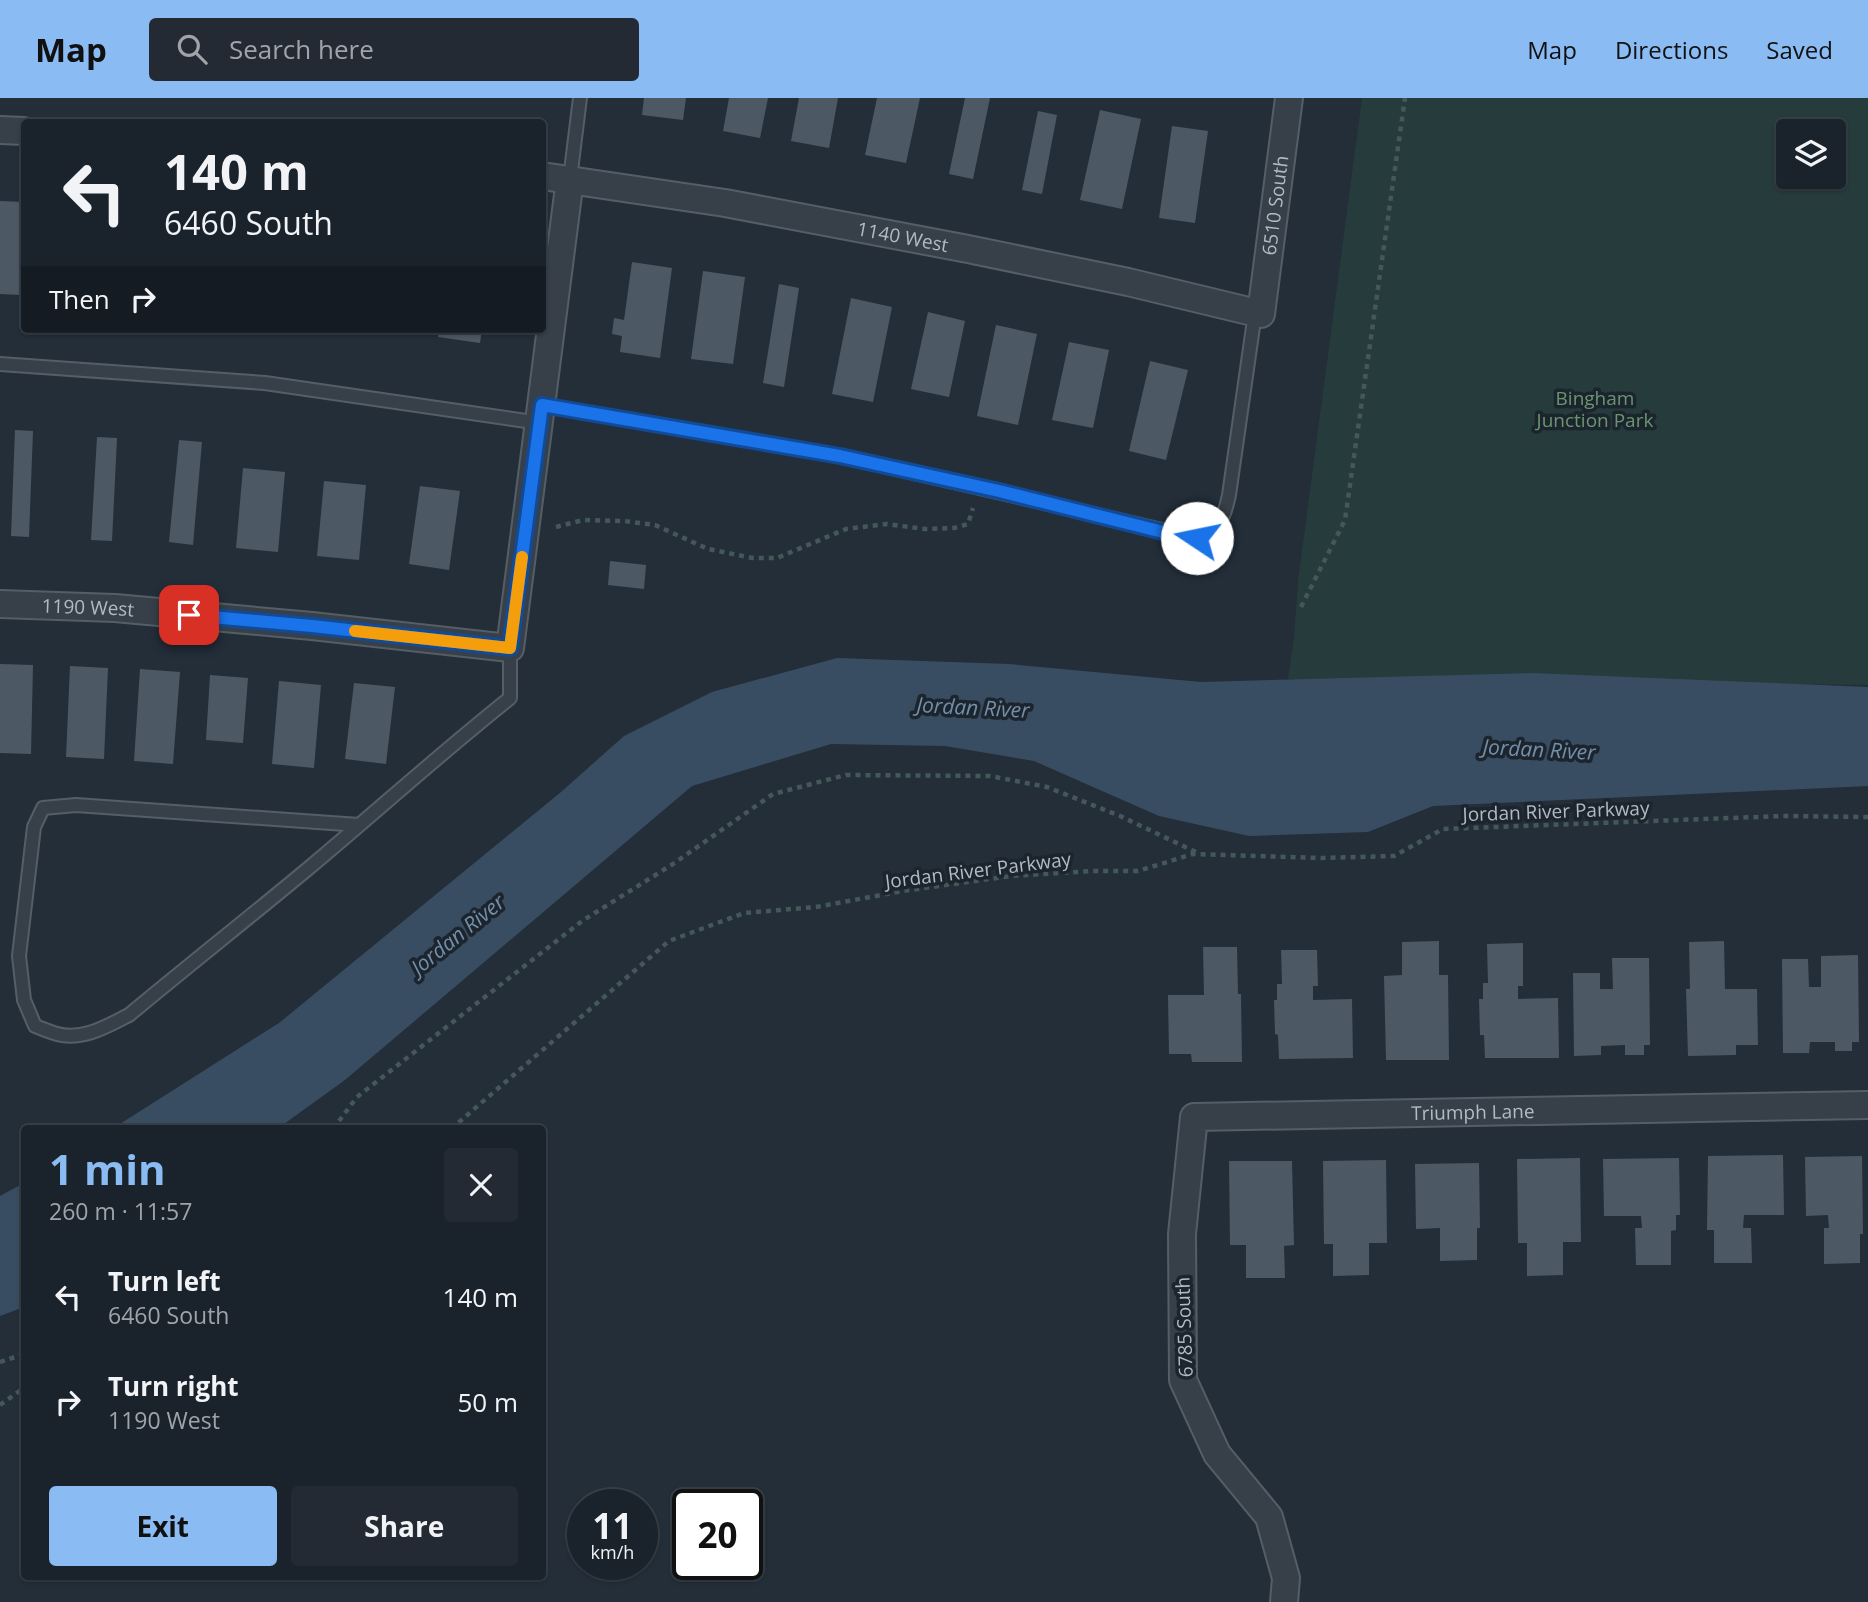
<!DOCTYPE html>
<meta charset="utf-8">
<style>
:root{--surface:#1a222b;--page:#232a33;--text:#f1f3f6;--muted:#9fa4a9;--line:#383f47;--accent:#8abbf2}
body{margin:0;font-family:"Open Sans",sans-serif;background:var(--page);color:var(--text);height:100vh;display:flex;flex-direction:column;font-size:26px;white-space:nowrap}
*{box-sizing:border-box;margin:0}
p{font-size:23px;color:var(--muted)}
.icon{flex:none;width:38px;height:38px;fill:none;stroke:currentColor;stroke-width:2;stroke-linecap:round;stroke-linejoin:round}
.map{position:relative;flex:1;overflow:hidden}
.panel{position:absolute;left:21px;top:1027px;width:525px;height:455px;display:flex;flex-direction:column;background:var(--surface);border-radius:7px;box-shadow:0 2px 5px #0004,0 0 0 2px var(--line)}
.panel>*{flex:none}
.guide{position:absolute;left:21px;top:21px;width:525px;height:214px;border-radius:7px;box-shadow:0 2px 5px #0004,0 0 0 2px var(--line);background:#1a222b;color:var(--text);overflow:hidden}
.controls{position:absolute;left:1776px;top:21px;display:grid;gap:14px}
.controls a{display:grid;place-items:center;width:70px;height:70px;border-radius:7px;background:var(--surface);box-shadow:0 2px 5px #0004,0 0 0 2px var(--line);font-size:35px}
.speed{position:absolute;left:567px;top:1391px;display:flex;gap:14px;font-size:35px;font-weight:700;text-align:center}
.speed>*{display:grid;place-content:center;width:91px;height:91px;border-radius:50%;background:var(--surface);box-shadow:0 2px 5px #0004,0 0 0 2px var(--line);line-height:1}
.speed small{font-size:18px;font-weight:400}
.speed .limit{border:4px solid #111;border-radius:10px;background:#fff;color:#111}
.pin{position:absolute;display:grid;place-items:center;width:60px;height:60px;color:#fff;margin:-30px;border-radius:14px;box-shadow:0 4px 10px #0006}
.me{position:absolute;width:77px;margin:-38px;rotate:281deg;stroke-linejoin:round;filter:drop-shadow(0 0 5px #0008)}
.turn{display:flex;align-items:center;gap:24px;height:147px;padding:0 28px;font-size:32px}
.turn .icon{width:91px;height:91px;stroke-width:2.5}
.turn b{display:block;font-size:49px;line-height:60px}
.then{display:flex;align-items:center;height:66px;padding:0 28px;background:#0003;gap:14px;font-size:26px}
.round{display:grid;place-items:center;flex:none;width:74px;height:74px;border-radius:7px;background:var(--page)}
.head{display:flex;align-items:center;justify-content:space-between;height:119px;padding:0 28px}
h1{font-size:42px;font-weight:700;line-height:52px;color:var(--accent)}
.action{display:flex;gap:14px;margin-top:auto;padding:14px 28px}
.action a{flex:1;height:80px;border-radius:7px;background:var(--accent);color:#111;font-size:28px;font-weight:700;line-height:80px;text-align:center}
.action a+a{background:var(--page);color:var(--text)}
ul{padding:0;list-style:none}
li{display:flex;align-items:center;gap:21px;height:105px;padding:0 28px}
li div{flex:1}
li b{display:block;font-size:26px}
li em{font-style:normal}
header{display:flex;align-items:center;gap:42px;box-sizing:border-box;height:98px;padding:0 35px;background:var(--accent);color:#111}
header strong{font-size:33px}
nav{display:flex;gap:38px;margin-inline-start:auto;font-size:24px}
.search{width:490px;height:63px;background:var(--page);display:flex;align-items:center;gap:18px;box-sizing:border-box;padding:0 24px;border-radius:7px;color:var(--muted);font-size:26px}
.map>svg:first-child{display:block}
.green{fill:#263b3b;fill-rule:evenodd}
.water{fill:#394d62}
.building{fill:#4c5965}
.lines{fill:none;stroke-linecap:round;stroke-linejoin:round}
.lane-casing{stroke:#555e67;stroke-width:16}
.street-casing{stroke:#555e67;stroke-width:30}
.path{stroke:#455859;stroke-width:4.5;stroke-dasharray:5 5;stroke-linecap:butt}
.lane{stroke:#374049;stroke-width:12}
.street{stroke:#374049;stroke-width:26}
.route-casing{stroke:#114b97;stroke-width:18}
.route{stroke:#1a73e8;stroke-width:12}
.slow{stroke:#f59e0b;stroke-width:12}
.labels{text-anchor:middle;stroke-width:7;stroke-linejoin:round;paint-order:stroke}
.street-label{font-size:19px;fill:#b2bbc5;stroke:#1c252e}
.park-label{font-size:19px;fill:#6a9570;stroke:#1c252e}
.water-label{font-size:21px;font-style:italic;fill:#738ea8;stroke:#1c252e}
</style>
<header>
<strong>Map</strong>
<div class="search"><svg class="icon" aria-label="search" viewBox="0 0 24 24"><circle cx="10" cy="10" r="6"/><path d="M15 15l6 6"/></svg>Search here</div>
<nav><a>Map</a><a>Directions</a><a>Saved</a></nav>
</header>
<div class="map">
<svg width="1868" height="1504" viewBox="0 0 1868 1504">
<rect width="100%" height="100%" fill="#232e39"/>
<!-- green -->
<path class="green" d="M1362 0H1868V587L1288 581 1294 539 1298 483ZM1788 33H1834V79H1788Z"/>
<!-- water -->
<path class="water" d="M837 560 1009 566 1201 584 1531 575 1868 589V688L1433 708 1368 734 1249 738 1159 718 1034 663 945 648 831 646 692 688 345 982 277 1031H112L279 925 561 694 624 638 712 594Z
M24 1085V1209L0 1218V1098Z"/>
<!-- building -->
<path class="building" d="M644 0H686L683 22 642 17Z
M729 0H768L760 40 723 33Z
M799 0H838L829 50 791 43Z
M877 0H920L906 65 865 57Z
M965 0H990L973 81 949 76Z
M1100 12 1141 21 1122 111 1080 102Z
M1038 13 1057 17 1042 96 1022 92Z
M1172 28 1208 33 1195 125 1159 120Z
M0 103 24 104 21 197 0 196Z
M632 164 672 170 660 260 620 254 622 238 612 236 614 220 624 222Z
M703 173 745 179 733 266 691 261Z
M779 186 799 190 784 289 763 285Z
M851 200 892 209 873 304 832 296Z
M928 214 965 223 949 299 911 291Z
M996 227 1037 236 1018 327 977 318Z
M439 231H482L480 245 438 239Z
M1069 244 1109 252 1093 330 1052 322Z
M1150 263 1188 272 1166 362 1129 353Z
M15 332 33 333 29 439 11 438Z
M97 339 117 340 112 443 91 442Z
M179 342 202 344 193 447 169 444Z
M243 370 285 374 278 454 236 450Z
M324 383 366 387 359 462 317 458Z
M420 388 460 393 449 472 409 466Z
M610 463 646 467 644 491 608 487Z
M0 566 33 567 31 656 0 655Z
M70 568 108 570 104 661 66 659Z
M140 571 180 574 173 666 134 663Z
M210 577 248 580 243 645 206 642Z
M279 583 321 587 314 670 272 666Z
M354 585 395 589 386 666 345 661Z
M1439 843V877H1448L1449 962H1386L1384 878 1402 877V844Z
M1724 843 1725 891H1757L1758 947H1736V957L1688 958 1686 891H1690L1689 844Z
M1523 845V888H1518V901L1558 900 1559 960H1485L1484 937H1480L1479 901H1483V885H1488L1487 846Z
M1203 849H1237L1238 896H1241L1242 964H1192L1191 956H1169L1168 897H1204Z
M1281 852H1317L1318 888H1313V902L1352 901 1353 960 1279 961 1278 937 1275 936 1274 902H1277V886H1282Z
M1858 857 1859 944H1852V953H1835V944H1810L1809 955H1783L1782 861H1808L1809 889H1821V858Z
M1612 860H1649L1650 947H1644V957H1625V947L1601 948V957L1574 958 1573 875H1600V891H1613Z
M1783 1057 1784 1117H1744L1743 1130H1751L1752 1165H1714V1132H1707L1708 1058Z
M1862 1058 1863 1136H1860V1165L1824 1166V1130H1829L1828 1117 1806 1118 1805 1059Z
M1580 1060 1581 1144H1563V1177L1527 1178V1145H1518L1517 1061Z
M1679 1060 1680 1117H1676V1132L1671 1133V1167H1636L1635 1130H1642L1641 1118H1604L1603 1061Z
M1386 1062 1387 1145H1369V1177L1333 1178V1146H1324L1323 1063Z
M1229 1063H1292L1294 1147 1284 1148 1285 1180H1246V1147H1230Z
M1479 1065 1480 1130H1477V1162L1440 1163V1130L1416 1131 1415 1066Z"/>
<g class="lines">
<defs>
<path id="lane" d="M570 81 580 0
M0 266 265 285 540 325
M542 307 840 358 1197 440C1220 433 1224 420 1229 397L1255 215
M359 727 76 707 43 710 34 729 19 858 24 902 35 928C43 931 50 934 57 936 83 943 107 928 129 917 189 867 250 819 310 769 377 713 442 654 510 600V550"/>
<g id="street">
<path d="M0 32 24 33"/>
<path id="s1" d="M542 78 725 105 968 151 1128 184 1261 216 1289 0"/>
<path id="s2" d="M0 506 115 510 312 528 510 550 570 81"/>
<path id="s3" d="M1284 1504 1286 1480 1269 1419 1217 1356 1183 1282 1182 1136 1194 1019 1868 1007"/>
</g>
</defs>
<!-- lane casing -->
<use href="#lane" class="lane-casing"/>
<!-- street casing -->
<use href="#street" class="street-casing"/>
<!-- path -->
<path class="path" d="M556 429 583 422 624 423 655 427 708 451 753 460H777L846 431 886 426 925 431 954 430 968 426 973 410
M1301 509 1345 422 1405 0
M333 1031 357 999 582 823 673 766 773 696 846 677 990 678 1047 689 1120 718 1200 756
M451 1031 669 843 744 815 816 809 903 793 1011 778 1093 773H1138L1193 756 1321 760 1394 758 1443 731 1783 718 1868 719
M0 1264 24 1256
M0 1307 21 1292 24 1287"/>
<!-- lane -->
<use href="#lane" class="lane"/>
<!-- street -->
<use href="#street" class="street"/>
</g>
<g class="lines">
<defs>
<path id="route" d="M189 517 312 528 510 550 542 307 840 358 999 393 1171 436 1197 440"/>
</defs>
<!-- route casing -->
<use href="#route" class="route-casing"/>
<!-- route -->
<use href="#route" class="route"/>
<!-- slow -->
<path class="slow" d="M355 533 510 550 522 459"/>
</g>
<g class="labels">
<!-- street labels -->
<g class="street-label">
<text dy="7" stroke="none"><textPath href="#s1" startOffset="842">6510 South</textPath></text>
<text dy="7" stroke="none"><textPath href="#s1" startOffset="366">1140 West</textPath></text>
<text dy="7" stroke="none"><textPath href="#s2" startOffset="88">1190 West</textPath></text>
<text transform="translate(1556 713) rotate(-2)" y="7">Jordan River Parkway</text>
<text transform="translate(978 772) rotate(-7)" y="7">Jordan River Parkway</text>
<text dy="7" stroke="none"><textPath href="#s3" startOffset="793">Triumph Lane</textPath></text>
<text transform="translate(1184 1229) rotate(-92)" y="7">6785 South</text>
</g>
<!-- park labels -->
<g class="park-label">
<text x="1595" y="307">Bingham<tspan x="1595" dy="22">Junction Park</tspan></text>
</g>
<!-- water labels -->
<g class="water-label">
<text transform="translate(973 610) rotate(3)" y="7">Jordan River</text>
<text transform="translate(1539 652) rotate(3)" y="7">Jordan River</text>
<text transform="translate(458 837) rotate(-39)" y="7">Jordan River</text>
</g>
</g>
</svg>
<div class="controls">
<a><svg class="icon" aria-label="layers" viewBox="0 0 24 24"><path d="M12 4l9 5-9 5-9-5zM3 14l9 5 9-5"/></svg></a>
</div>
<div class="speed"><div>11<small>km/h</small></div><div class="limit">20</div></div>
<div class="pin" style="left:189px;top:517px;background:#d93025"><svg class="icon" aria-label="arrive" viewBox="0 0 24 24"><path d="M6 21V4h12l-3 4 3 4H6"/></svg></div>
<svg class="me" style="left:1197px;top:440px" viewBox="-20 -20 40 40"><circle r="19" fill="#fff"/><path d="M0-13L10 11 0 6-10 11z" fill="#1a73e8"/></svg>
<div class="guide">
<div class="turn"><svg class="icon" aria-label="left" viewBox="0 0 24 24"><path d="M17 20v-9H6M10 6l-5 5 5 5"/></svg><div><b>140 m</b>6460 South</div></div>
<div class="then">Then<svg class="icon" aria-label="right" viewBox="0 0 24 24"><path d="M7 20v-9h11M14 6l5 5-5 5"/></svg></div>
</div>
<section class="panel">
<div class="head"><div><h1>1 min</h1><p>260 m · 11:57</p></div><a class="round"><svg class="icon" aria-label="close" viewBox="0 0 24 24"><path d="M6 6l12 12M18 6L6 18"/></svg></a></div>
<ul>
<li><svg class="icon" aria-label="left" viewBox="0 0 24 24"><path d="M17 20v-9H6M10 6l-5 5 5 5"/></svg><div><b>Turn left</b><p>6460 South</p></div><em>140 m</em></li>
<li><svg class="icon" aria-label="right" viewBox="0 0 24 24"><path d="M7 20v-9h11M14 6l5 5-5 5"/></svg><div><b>Turn right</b><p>1190 West</p></div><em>50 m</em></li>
</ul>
<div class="action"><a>Exit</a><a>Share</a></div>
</section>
</div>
